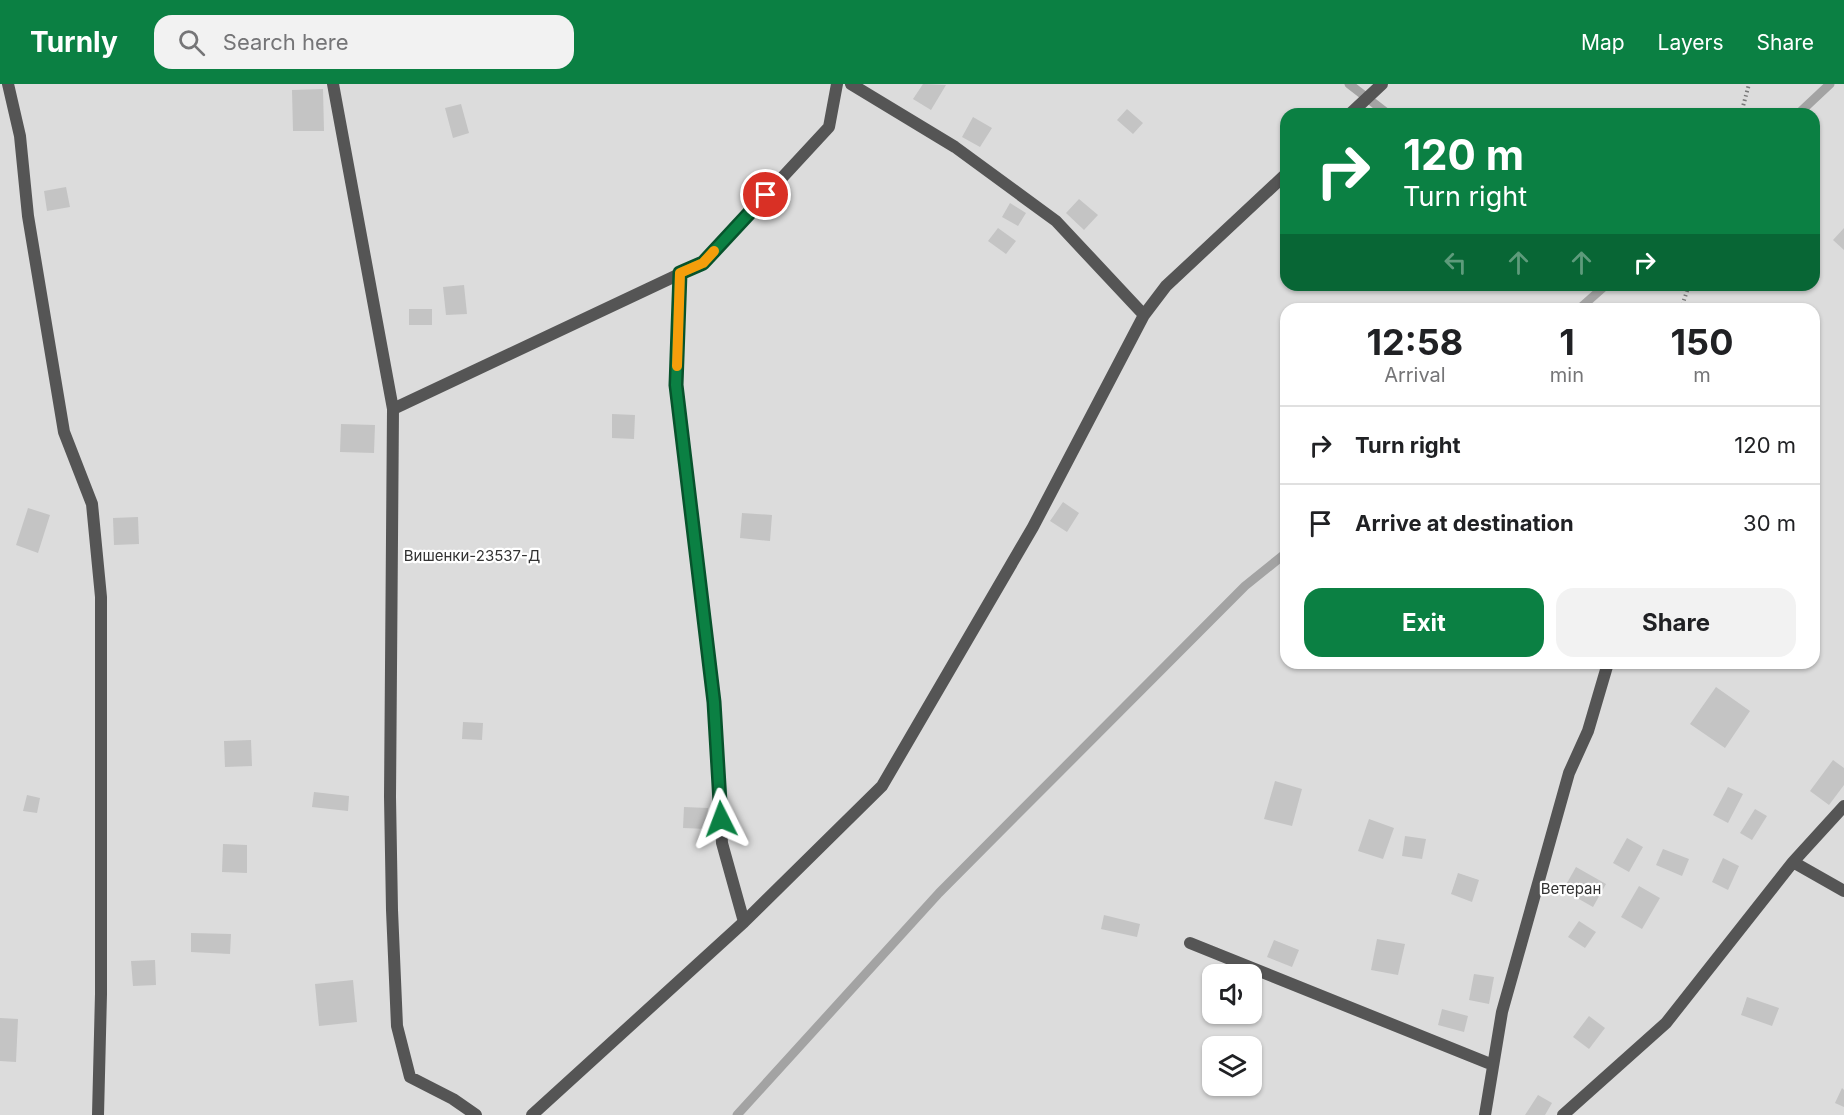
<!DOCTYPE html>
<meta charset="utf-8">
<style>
:root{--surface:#fff;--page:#f2f2f2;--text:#202124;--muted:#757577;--line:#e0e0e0;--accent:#0b8043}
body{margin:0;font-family:Inter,sans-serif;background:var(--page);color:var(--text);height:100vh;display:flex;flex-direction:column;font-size:22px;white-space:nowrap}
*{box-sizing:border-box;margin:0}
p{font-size:20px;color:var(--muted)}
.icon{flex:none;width:33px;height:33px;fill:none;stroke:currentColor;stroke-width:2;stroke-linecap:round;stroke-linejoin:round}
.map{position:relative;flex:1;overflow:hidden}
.side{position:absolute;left:1280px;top:219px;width:540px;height:366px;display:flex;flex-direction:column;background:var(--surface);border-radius:18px;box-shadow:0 2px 4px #0004}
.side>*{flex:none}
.banner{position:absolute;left:1280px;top:24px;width:540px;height:183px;border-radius:18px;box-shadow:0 2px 4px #0004;background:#0b8043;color:#fff;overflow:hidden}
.controls{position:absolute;left:1202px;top:880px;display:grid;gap:12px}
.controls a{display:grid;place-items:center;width:60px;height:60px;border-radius:12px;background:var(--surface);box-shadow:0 2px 4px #0004;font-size:30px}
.pin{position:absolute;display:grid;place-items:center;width:51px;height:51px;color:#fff;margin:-26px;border:3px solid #fff;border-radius:50%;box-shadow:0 2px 6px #0007}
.me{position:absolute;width:66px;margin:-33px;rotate:357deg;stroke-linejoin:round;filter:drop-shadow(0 0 4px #0008)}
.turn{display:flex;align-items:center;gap:21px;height:126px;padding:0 24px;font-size:27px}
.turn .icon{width:78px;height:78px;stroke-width:2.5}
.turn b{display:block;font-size:42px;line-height:51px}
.lanes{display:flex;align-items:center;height:57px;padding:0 24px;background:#0003;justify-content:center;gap:30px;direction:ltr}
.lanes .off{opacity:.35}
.eta{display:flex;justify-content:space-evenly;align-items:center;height:102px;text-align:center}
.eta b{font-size:36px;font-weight:700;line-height:42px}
.primary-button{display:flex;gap:12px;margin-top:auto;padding:12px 24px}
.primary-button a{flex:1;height:69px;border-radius:18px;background:var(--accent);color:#fff;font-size:24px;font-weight:700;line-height:69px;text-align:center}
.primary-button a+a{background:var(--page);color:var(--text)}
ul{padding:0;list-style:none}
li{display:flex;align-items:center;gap:18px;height:78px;padding:0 24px;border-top:2px solid var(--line)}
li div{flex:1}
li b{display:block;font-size:22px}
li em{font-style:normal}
header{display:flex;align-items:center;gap:36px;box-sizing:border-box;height:84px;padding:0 30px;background:var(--accent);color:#fff}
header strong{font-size:28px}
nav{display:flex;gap:33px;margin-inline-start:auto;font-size:21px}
.search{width:420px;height:54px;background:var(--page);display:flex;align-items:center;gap:15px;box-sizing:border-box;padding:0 21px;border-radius:18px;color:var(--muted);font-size:22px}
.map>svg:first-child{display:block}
.green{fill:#dcdcdc;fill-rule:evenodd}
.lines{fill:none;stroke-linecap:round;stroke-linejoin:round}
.stream{stroke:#a3a3a3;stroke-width:9}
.building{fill:#c4c4c4}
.path{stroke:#777;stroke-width:4;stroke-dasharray:1.5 3;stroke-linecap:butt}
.service{stroke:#555;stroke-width:12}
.route-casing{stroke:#07532c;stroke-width:15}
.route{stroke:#0b8043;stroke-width:10}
.slow{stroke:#f59e0b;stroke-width:10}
.labels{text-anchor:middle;stroke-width:4.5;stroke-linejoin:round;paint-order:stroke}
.park-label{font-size:15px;fill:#333;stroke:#fff}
</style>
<header>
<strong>Turnly</strong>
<div class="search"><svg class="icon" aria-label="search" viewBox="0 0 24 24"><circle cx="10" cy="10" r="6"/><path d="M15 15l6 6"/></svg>Search here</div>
<nav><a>Map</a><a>Layers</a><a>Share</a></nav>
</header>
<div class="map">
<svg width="1844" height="1031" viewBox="0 0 1844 1031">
<rect width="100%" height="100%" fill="#fff"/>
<!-- green -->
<path class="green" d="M0 0H1844V1031H0ZM1286 30H1814V201H1286ZM1286 225H1814V579H1286ZM1212 891H1251V930H1212ZM1212 963H1251V1002H1212Z"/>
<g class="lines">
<!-- stream -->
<path class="stream" d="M1349 0 1388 30
M1798 30 1830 0
M1579 225 1606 201
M737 1031 939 809 1245 502 1286 469"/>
</g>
<!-- building -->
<path class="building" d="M923 0 946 1 931 26 913 15Z
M323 5 324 47H293L292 6Z
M461 20 469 49 453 54 445 24Z
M1127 25 1143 39 1133 50 1117 36Z
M973 33 992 44 980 63 962 53Z
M66 103 70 123 47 127 44 107Z
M1079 115 1098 131 1084 146 1066 129Z
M1010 119 1026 129 1018 142 1002 133Z
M998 144 1016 157 1006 170 988 157Z
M1844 144V166L1833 156Z
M464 201 467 230 446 231 443 203Z
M409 225H432V241H409Z
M612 330 635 331 634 355 612 354Z
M341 340 375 341 374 369 340 368Z
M1063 418 1079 429 1067 448 1050 437Z
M28 424 50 431 38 469 16 461Z
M742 429 772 431 770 457 740 454Z
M138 433 139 460 114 461 113 434Z
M1716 603 1750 627 1725 664 1690 640Z
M463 638 483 639 482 656 462 655Z
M251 656 252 682 225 683 224 657Z
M1833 676 1844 684V701L1829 721 1810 707Z
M1275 697 1302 705 1292 742 1264 735Z
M1728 703 1743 710 1728 739 1713 731Z
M314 708 349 712 348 727 312 723Z
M27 711 40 714 37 729 23 727Z
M684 723 708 724 707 745 683 744Z
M1755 725 1767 732 1752 756 1740 749Z
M1369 735 1394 744 1383 775 1358 767Z
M1405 752 1426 755 1422 775 1402 772Z
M1627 754 1643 763 1629 788 1613 779Z
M223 760 247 761V789L222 788Z
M1663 765 1689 775 1682 792 1656 781Z
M1723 774 1739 782 1728 806 1712 798Z
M1576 783 1606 800 1593 823 1563 806Z
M1458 789 1479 796 1472 818 1451 810Z
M1639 802 1660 814 1642 845 1621 833Z
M1104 831 1140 840 1137 853 1101 845Z
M1579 837 1596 848 1585 864 1568 853Z
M191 849 231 850 230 870 191 868Z
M1377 855 1405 860 1398 891 1371 886Z
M1274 856 1299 866 1292 883 1267 873Z
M155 876 156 901 133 902 131 877Z
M1474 890 1494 893 1489 920 1469 916Z
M353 896 357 938 319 942 315 900Z
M1747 913 1779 924 1772 942 1741 931Z
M1442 925 1468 932 1464 948 1438 941Z
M1589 932 1605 944 1589 965 1573 953Z
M0 934 18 935 16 978 0 977Z
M1842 1004 1844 1006V1023L1835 1019Z
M1538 1011 1552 1019 1545 1031H1525Z"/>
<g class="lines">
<!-- path -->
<path class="path" d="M1741 30 1749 0
M1681 225 1689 201"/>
<!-- service -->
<path class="service" d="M8 0 20 52 28 132 64 348 92 420 101 513V910L98 1031
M333 0 393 325 390 713 392 826 397 942 410 993 453 1015 476 1031
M851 0 955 63 1056 137 1144 231
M1350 30 1382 0
M680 189 676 301 714 618 722 759 744 838
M393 325 703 179 829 43 837 0
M1793 778 1844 807
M1190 859 1493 981
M532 1031 744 838 882 702 1033 443 1144 231 1166 202 1286 90
M1485 1031 1502 928 1569 689 1588 647 1608 579
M1563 1031 1666 939 1793 778 1844 722"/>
</g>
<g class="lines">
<defs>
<path id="route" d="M721 735 714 618 676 301 680 189 703 179 766 111"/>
</defs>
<!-- route casing -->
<use href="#route" class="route-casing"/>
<!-- route -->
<use href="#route" class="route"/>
<!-- slow -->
<path class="slow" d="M677 282 680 189 703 179 714 167"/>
</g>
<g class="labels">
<!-- park labels -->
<g class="park-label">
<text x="472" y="477">Вишенки-23537-Д</text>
<text x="1571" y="810">Ветеран</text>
</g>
</g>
</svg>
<div class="controls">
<a><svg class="icon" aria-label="sound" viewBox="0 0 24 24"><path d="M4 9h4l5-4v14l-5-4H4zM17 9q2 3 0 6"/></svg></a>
<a><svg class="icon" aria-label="layers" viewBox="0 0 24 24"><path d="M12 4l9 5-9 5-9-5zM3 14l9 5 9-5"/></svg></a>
</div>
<div class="pin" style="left:766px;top:111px;background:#d93025"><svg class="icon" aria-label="arrive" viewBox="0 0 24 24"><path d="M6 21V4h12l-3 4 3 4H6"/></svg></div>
<svg class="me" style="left:721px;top:735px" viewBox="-20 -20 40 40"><path d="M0-17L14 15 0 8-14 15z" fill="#0b8043" stroke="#fff" stroke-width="4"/></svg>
<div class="banner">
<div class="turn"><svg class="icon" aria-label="right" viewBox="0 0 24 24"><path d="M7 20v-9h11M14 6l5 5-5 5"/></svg><div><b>120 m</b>Turn right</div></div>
<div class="lanes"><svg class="icon off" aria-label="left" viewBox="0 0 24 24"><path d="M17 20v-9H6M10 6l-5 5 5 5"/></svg><svg class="icon off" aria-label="ahead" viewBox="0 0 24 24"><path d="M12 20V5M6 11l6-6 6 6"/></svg><svg class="icon off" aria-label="ahead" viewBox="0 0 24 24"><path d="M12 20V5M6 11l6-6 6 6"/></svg><svg class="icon" aria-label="right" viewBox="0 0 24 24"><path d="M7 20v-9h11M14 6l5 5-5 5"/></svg></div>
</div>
<section class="side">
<div class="eta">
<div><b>12:58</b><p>Arrival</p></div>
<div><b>1</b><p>min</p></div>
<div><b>150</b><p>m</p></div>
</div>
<ul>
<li><svg class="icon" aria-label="right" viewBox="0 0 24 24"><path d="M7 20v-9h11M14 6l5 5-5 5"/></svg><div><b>Turn right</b></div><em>120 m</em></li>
<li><svg class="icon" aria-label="arrive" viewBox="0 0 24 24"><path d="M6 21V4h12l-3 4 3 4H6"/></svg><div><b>Arrive at destination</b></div><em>30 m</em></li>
</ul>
<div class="primary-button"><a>Exit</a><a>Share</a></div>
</section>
</div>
